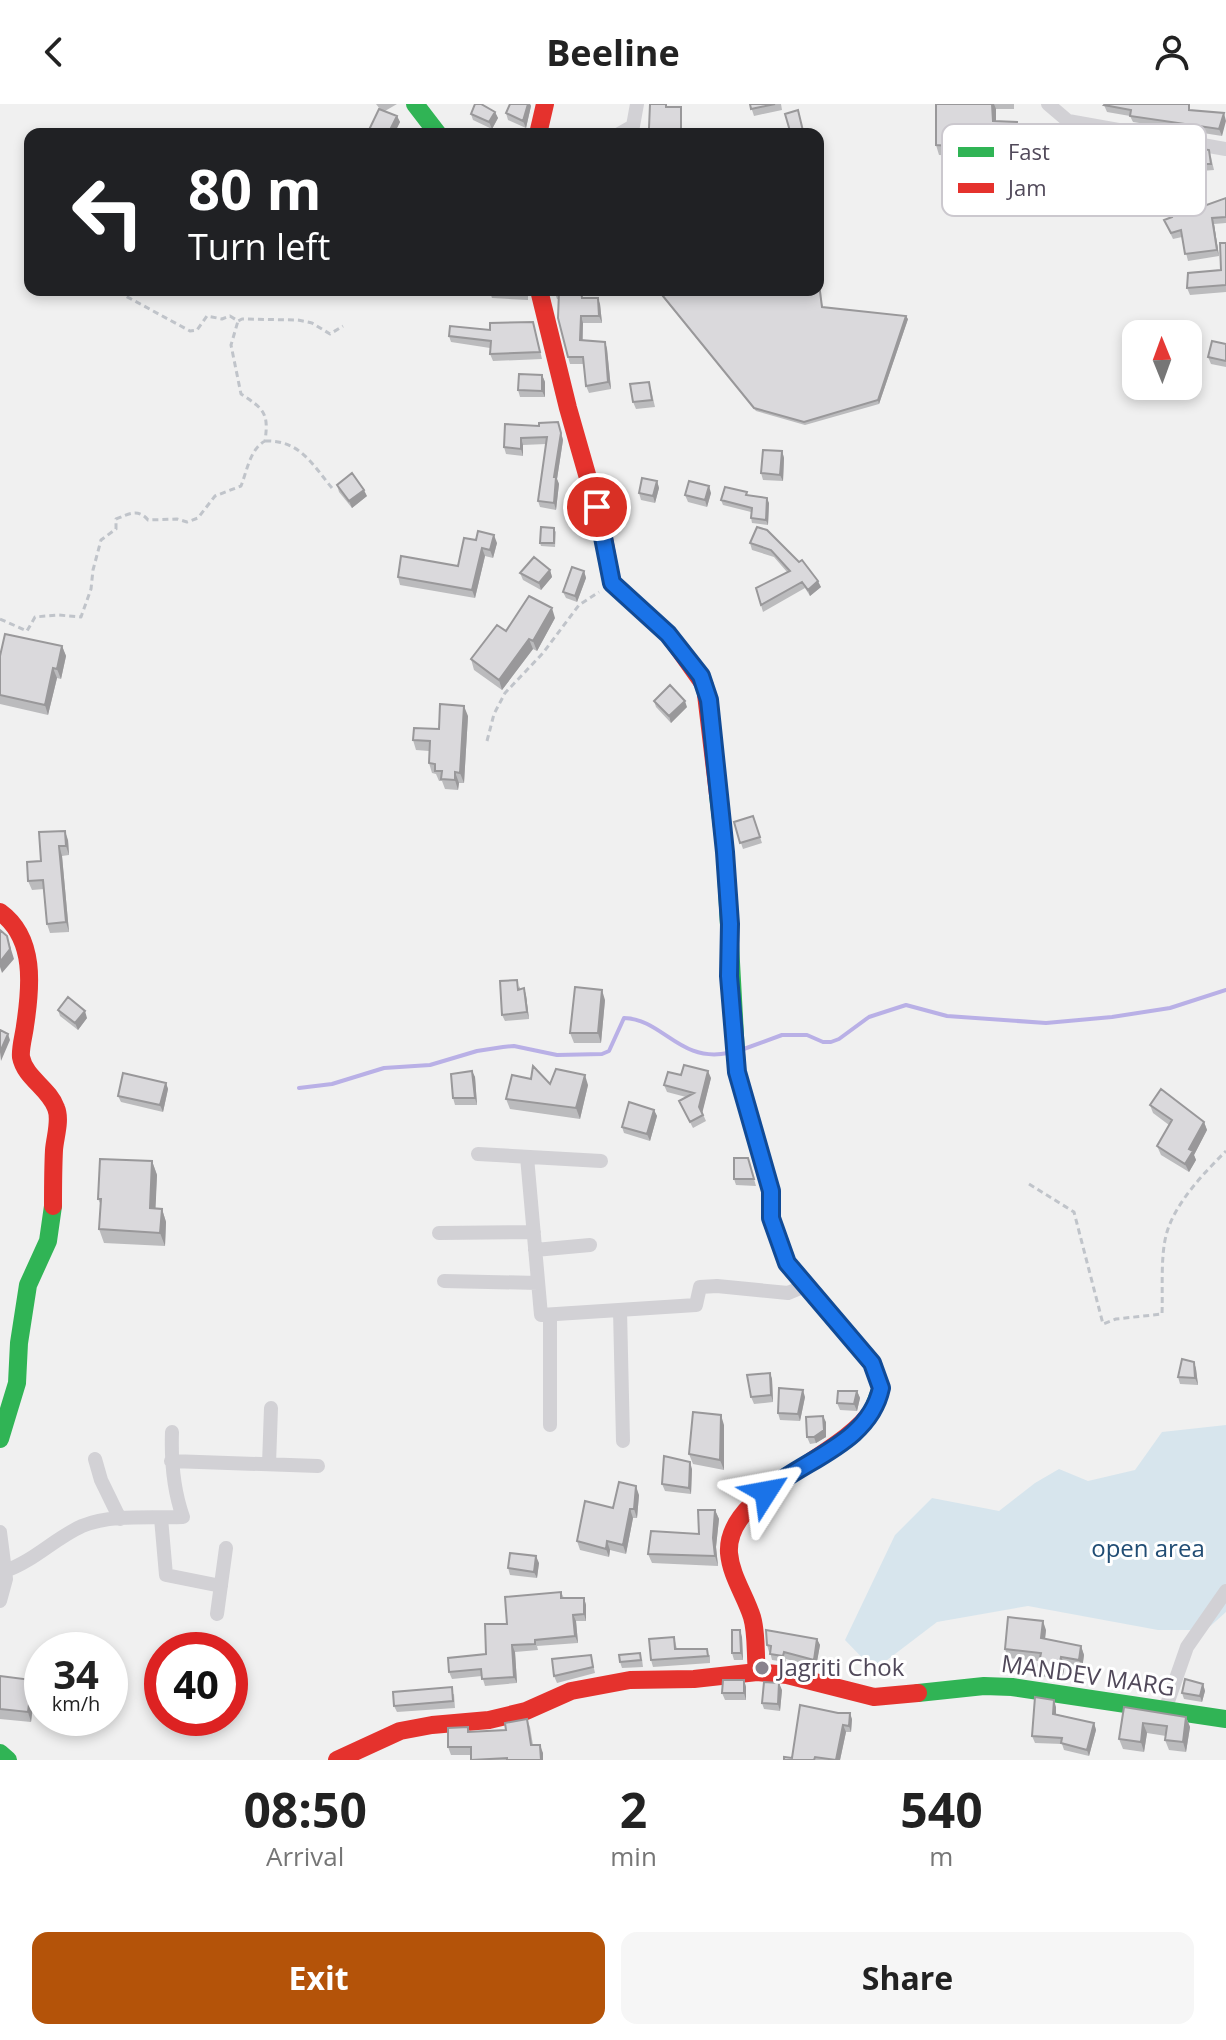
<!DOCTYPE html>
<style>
:root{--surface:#fff;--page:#f6f6f6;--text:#222;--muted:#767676;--accent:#b45309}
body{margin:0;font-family:"Open Sans",sans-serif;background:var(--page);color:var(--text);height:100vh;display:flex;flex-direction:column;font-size:30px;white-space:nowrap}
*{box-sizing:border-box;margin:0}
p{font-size:26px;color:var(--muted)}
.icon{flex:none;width:44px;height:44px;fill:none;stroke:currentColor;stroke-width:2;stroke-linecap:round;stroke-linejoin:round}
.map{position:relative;height:1656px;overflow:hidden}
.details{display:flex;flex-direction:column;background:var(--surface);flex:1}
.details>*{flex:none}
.banner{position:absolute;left:24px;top:24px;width:800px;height:168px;border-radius:16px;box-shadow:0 4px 12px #0003;background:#202124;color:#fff;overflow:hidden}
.needle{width:52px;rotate:359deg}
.fabs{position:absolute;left:1122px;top:216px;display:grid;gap:16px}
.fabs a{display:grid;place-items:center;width:80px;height:80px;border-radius:16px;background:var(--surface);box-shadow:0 4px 12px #0003;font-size:40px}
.speed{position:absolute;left:24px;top:1528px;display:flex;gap:16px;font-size:40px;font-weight:700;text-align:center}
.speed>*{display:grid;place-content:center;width:104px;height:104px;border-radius:50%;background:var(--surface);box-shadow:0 4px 12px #0003;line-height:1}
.speed small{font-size:20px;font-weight:400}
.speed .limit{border:12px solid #d22;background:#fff;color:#111}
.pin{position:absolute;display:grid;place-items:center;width:68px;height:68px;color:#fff;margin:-34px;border:4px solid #fff;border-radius:50%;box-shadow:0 2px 8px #0007}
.me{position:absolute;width:88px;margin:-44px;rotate:56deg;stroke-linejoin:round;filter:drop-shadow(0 0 6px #0008)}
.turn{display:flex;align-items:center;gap:28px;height:168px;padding:0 32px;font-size:36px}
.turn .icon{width:104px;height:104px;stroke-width:2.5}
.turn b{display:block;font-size:56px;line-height:68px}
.eta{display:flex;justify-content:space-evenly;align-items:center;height:136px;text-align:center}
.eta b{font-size:48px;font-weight:700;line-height:56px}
.cta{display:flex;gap:16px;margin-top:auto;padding:16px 32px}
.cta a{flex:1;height:92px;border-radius:16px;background:var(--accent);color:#fff;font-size:32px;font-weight:700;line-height:92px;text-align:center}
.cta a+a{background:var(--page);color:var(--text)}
header{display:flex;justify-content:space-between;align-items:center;height:104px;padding:0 32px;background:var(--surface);font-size:36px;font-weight:700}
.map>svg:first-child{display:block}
.green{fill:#d7e5ed}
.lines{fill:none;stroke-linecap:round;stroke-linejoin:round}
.stream{stroke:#b9b0e6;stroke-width:4}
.path{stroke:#c0c4ca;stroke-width:3;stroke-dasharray:6 4;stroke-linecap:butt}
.street{stroke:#d2d1d5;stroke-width:14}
.fast{stroke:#30b455;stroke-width:18}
.jam{stroke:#e5322d;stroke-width:18}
.wall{fill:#bbbbbd}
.shaded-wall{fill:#99989a}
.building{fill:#dad9dc;stroke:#99989a;stroke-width:2}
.route-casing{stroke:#114b97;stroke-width:20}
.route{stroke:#1a73e8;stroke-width:14}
.poi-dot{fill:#89838e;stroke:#fff;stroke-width:3}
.labels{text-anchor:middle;stroke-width:6;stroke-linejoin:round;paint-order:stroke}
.park-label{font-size:24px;fill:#214d74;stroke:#fff}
.poi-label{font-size:24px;fill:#51495a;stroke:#fff;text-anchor:start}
.street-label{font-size:24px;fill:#51495a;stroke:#fff}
.key{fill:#fff;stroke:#cbc8ce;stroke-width:2}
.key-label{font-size:22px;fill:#51495a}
</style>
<header><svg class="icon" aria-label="back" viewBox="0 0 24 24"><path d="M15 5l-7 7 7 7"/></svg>Beeline<svg class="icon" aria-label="person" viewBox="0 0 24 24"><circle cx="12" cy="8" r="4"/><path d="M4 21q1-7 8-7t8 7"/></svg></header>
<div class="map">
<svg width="1226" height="1656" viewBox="0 0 1226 1656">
<rect width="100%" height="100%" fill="#f0f0f0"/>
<!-- green -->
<path class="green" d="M1226 1321V1508L1206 1526H1158L1028 1502 937 1518 874 1566 845 1536 895 1431 932 1394 999 1407 1035 1379 1059 1365 1088 1377 1135 1366 1162 1328Z"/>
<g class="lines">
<!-- stream -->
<path class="stream" d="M741 946 782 931H807L823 938H831L839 935 869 913 906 901 947 912 1046 919 1112 913 1170 904 1226 886
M299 984 332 980 384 964 430 961 477 947 503 943 514 942 557 951 602 950 609 947 624 914C663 915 679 959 728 949"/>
<!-- path -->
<path class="path" d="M84 186H104
M108 186 120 189 190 227 197 226 207 212 222 215 230 212 238 217 242 215 298 216 312 219 330 230 343 222
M265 337C300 336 312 360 332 384
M0 515 27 527 35 513 58 511 81 513 91 485 93 466 101 436 116 425V415C129 410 138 404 148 416L177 415 187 418 198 414 215 392 241 382C247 367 250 345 265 337 269 309 264 305 241 290L231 241 238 217
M487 637 494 610 505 589 543 549 579 501 599 488
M1029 1080 1074 1108 1103 1220 1116 1215 1162 1210C1163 1186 1160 1151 1167 1128 1176 1098 1204 1069 1226 1047"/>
<!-- street -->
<path class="street" d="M1048 0 1068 17 1226 45
M619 30 633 22 637 0
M478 1050 601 1057
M527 1053 541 1211 696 1201 700 1183 717 1182 788 1189 805 1182
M439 1129 534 1128
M535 1146 590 1141
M444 1177 538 1179
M620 1206 623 1337
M550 1211V1321
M95 1355 101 1376 120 1415
M171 1357 318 1362
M269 1360 271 1304
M161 1414 166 1471 221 1482
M0 1428 6 1475 0 1497
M5 1467C34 1457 55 1434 82 1422 112 1410 151 1414 183 1413 173 1385 171 1357 172 1328
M217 1510 226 1444
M1165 1606 1187 1543 1226 1487"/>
<!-- fast -->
<path class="fast" d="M415 0 438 30
M718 691 725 748 737 968 771 1087V1114L787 1159 872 1259 881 1284 873 1305
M0 1335 17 1279 19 1239 28 1181 48 1137 53 1102
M918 1589 984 1582 1012 1583 1226 1615
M0 1649 8 1656"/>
<!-- jam -->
<path class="jam" d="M538 30 545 0
M539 186 568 304 602 423 612 479 668 530 705 582 718 691
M0 808C36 834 31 883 25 922 24 931 20 944 21 953 25 974 49 984 56 1004 61 1016 55 1033 54 1046 53 1065 53 1084 53 1102
M757 1568C755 1550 757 1530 752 1513 745 1491 731 1472 729 1449 725 1387 843 1354 873 1305
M337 1656 400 1627 432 1621 489 1616 526 1607 571 1587 630 1576 694 1575 757 1568 787 1571 874 1593 918 1589"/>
</g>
<!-- wall -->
<path class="wall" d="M376 0H397L385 7 397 12 400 18 394 30H367L380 5Z
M510 0H530L531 2 526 24 508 16 506 9Z
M750 0H781L782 6 754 12Z
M936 0H1014V5H996V17L1020 28 1019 55 939 51 936 41Z
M1104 1 1224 9 1222 32 1133 18 1130 12 1107 8Z
M495 8 498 14 492 25 473 16 471 10Z
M1085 47 1211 53 1214 66 1201 67 1207 88 1191 87 1190 107 1226 94V119L1214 120 1219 152 1188 157 1182 133 1173 135 1164 116 1172 113 1165 83 1137 72 1126 101 1107 94 1105 87 1117 59 1087 54Z
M1226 139V188L1190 191 1187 184 1221 166Z
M489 186H528V196L492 194Z
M554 186 583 194 600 200 602 219H583V236L605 238 607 245 611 285 589 289 586 282 584 260H570L568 253 559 195H557Z
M657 186H818L823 203 908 215 879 300 805 321 756 307Z
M535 225 542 255 493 257 490 250V244L451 238 449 232 490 226Z
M1226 240V263L1211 260 1208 253Z
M542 271 545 278V293H520L518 286Z
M651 285 655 303 636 305 633 298Z
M558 318 563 336 557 375 559 380 556 406 540 403 538 397 546 340 523 341V352L506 350 504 343 539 322Z
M782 347 784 354 783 377 763 376 761 369Z
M657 377 659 384 655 399 641 396 639 389Z
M337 381 367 392 352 404 339 388Z
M711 389 707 403 688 398 685 391Z
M748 391 769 399 768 421 752 419 751 414V408L723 401 721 396Z
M757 423 821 483 810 492 805 484 763 508 756 484 787 468 774 453 752 446 750 439Z
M556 427 555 443 541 442 540 439Z
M464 434 497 439 493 454 485 452 475 494 400 481 398 473 458 462Z
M550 466 552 473 541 486 523 476 520 469Z
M584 467 586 474 577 498 566 494 563 488Z
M555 514 537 547 533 545 502 586 474 566 471 555 506 527Z
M62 542 66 552 61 575 57 574 48 611 0 600V552Z
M654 597 687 603 671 619 656 603Z
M468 612 464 679H459L458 686 445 685 442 677H439L436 670 432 669 429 659V647L416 646 413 636Z
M753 712 762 739 743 745 734 718Z
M68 736 69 751 62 752 69 828 50 829 47 820 44 785 32 786 28 777 41 757Z
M520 882V886L526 891 529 915 505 917 502 911Z
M605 896 601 939H574L570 929Z
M58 906 87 914 78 926 60 912Z
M472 967 475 973 477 1001H455L453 994Z
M681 971 711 974 702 1008 706 1017 693 1024 679 997 686 993 667 988 664 981Z
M166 979 168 985 163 1008 121 998 118 992Z
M550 980 588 981 580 1015 510 1005 506 995Z
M1150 1001 1204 1018 1207 1026 1194 1051 1196 1056 1189 1068 1161 1051 1157 1042 1169 1021 1153 1009Z
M654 1006 657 1012 650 1037 624 1029 622 1023Z
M748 1054 756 1082 736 1081 734 1075Z
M152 1057 157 1071 155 1104 162 1105 166 1118 165 1142 104 1139 99 1125 101 1101 98 1095Z
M1194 1258 1196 1265 1198 1281 1180 1280 1178 1273Z
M770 1269 772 1275 773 1298 754 1300 751 1293Z
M857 1287 860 1294 857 1307 840 1306 837 1299Z
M805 1293 800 1317 780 1316 778 1309Z
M826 1318V1333L816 1339 810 1340 807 1333Z
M724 1321V1366L693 1360 689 1350Z
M692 1365 691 1390 665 1387 662 1380Z
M639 1391 637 1414H633L626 1450 610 1446 609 1453 580 1446 577 1437 613 1404Z
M715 1406 719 1415 716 1443 718 1462 652 1459 648 1450 699 1430Z
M539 1459 537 1474 510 1471 508 1464Z
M561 1488 564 1494H584L586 1501V1517H576L578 1539 537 1542 538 1546 515 1548 517 1579 485 1582 482 1572 452 1575 449 1568 486 1550 507 1520Z
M1046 1526 1045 1535 1081 1542 1084 1551 1082 1565 1065 1561 1062 1576 1041 1572 1038 1563 1039 1557 1008 1554 1005 1545Z
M674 1533 677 1545 710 1551V1559L653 1563 651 1556Z
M742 1533 743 1556H734L732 1549Z
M817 1535 820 1541 816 1563 786 1555V1558L772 1556 770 1548H769L767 1541Z
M591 1551 595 1569 557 1579 554 1572Z
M642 1555 643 1563 622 1564 620 1558Z
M0 1572 32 1576 35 1586 31 1618 0 1615Z
M744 1576 746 1583V1596H725L722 1589Z
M1203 1580 1205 1587 1202 1598 1184 1595 1182 1589Z
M782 1586 780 1607 764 1605 762 1599Z
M454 1590 455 1604 397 1608 394 1602Z
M1056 1603V1610L1094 1619 1096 1626 1089 1652 1064 1646 1062 1640 1035 1639 1032 1632Z
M1124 1603 1186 1613 1190 1623 1186 1648 1169 1646 1165 1636 1166 1632 1147 1629 1144 1648 1123 1645 1119 1635Z
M527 1615 530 1623 533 1641 543 1649V1656H471V1651H451L448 1643 468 1623 470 1628 506 1626Z
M852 1615 851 1628H846L840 1656H784L792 1654Z"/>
<!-- shaded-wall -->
<path class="shaded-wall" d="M528 0H530L531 2 526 24 523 17Z
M992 0H994L996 5V26L993 17Z
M495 8 498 14 492 25 489 18Z
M1224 9 1226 17 1222 32 1219 25Z
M397 12 400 18 394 30H388Z
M1017 18 1020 28 1019 55 1015 46Z
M1135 66 1137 72 1126 101 1124 95Z
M1188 81 1191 87 1189 114 1187 108Z
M1212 114 1214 120 1219 152 1217 146Z
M598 194 600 200 602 219 599 212Z
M581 212 583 219 582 242 580 236Z
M906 212 908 215 879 300 878 296Z
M605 238 607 245 611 285 608 278Z
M542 271 545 278V293L542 287Z
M558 318 563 336 557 375 559 380 556 406 554 399V373Z
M521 334 523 341V352L521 345Z
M782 347 784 354 783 377 780 371Z
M657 377 659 384 655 399 653 392Z
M709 382 711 389 707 403 705 396Z
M364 386 367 392 352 404 349 397Z
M767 394 769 399 768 421 766 416Z
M494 431 497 439 493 454 490 446Z
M482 444 485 452 475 494 472 486Z
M550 466 552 473 541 486 539 479Z
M584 467 586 474 577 498 575 492Z
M818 477 821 483 810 492 808 486Z
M552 504 555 514 537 547 533 537Z
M529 535 533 545 502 586 499 576Z
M62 542 66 552 61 575 57 565Z
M53 564 57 574 48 611 45 601Z
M685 597 687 603 671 619 669 612Z
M464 602 468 612 464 679 460 669Z
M455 668 459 679 458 686 455 676Z
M65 727 68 736 69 751 66 742Z
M59 742 62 752 69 828 66 818Z
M7 832 14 855 2 869 0 863V858Z
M524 884 526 891 529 915 527 908Z
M602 886 605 896 601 939 598 929Z
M85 907 87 914 78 926 75 919Z
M8 930 10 936 1 957 0 948Z
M472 967 475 973 477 1001 475 994Z
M708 967 711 974 702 1010 699 1003Z
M585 971 588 981 580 1015 576 1004Z
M166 979 168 985 163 1008 160 1001Z
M654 1006 657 1012 650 1037 647 1030Z
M1204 1018 1207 1026 1194 1051 1196 1056 1189 1068 1185 1060 1189 1045Z
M152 1057 157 1071 155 1117 150 1104Z
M162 1105 166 1118 165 1142 160 1129Z
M1194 1258 1196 1265 1198 1281 1195 1274Z
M770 1269 772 1275 773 1298 771 1291Z
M803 1286 805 1293 800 1317 798 1310Z
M857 1287 860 1294 857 1307 854 1300Z
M721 1311 724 1321V1366L720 1356Z
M823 1312 826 1318V1333L816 1339 814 1333Z
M690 1358 692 1365 691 1390 689 1384Z
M636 1382 639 1391 637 1414 634 1405Z
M630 1405 633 1414 626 1450 623 1441Z
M715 1406 719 1415 716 1443 718 1462 715 1452 713 1434Z
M607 1437 610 1446 609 1453 606 1445Z
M536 1452 539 1459 537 1474 534 1468Z
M584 1494 586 1501V1517L584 1510Z
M573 1511 576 1517 578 1539 575 1532Z
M1043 1517 1046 1526 1044 1543 1041 1534Z
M740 1526 742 1533 743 1556 741 1549Z
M817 1535 820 1541 816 1563 814 1556Z
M512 1541 515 1548 517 1579 514 1573Z
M1081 1542 1084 1551 1082 1565 1079 1556Z
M1061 1553 1065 1561 1062 1576 1058 1568Z
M32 1576 35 1586 31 1618 28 1608Z
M744 1576 746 1583V1596L744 1589Z
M779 1579 782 1586 780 1607 778 1600Z
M1203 1580 1205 1587 1202 1598 1200 1592Z
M1054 1596 1056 1603V1616L1053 1610Z
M850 1609 852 1615 851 1628 849 1622Z
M1186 1613 1190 1623 1186 1648 1183 1638Z
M1094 1619 1096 1626 1089 1652 1087 1646Z
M1143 1619 1147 1629 1144 1648 1141 1638Z
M843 1621 846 1628 840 1656H836Z
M540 1641 543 1649V1656H541Z"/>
<!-- building -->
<path class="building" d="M475 0H481L495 8 489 18 471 10Z
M510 0H528L523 17 506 9Z
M650 0H666V3H681V26L790 27 785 10 798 6 803 27H809V30H641L649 24Z
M750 0H775L751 5Z
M936 0H992L993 17 1017 18 1015 46 936 41Z
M1105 0H1189V6L1224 9 1219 25 1130 12 1131 6 1104 1Z
M379 5 397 12 388 30H367Z
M1089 25 1209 46 1211 60H1199L1204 82 1188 81 1187 108 1226 94V113L1212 114 1217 146 1185 150 1181 126 1171 129 1164 116 1172 113 1164 77 1135 66 1124 95 1105 87 1119 54 1085 47Z
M1220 139H1226V181L1187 184 1188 169 1221 166Z
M818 172 822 203 906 212 878 296 804 318 754 304 658 186H818Z
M489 186H526V189L489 187Z
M554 186H581L582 194H598L599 212H581L580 236 605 238 608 278 586 282 583 253H568L558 214 559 188 554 189Z
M533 218 540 248 490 250 491 237 449 232 450 222 490 226V219Z
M1212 237 1226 240V257L1208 253Z
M519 270 542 271V287L518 286Z
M649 278 652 296 633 298 630 280Z
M558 318 561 329 554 373H556L554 399 538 397 547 333 521 334V345L504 343 505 320 539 322V319Z
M763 346 782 347 780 371 761 369Z
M352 369 364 386 349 397 337 381Z
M642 374 657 377 653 392 639 389Z
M689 377 709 382 705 396 685 391Z
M725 383 747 388 746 391 767 394 766 416 751 414 752 404 721 396Z
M541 423 554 424V439H540Z
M757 423 767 426 799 458 802 456 818 477 808 486 802 478 761 501 756 484 790 467 771 446 750 439Z
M478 427 494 431 490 446 482 444 472 486 398 473 401 452 458 462 464 434 476 436Z
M534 453 550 466 539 479 520 469Z
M572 463 584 467 575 492 563 488Z
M529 492 552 504 533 537 529 535 499 576 471 555 497 521 506 527Z
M5 530 62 542 57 565 53 564 45 601 0 591V552Z
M670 581 685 597 669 612 654 597Z
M440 600 464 602 460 669 455 668V676L441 675 442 667H435V660L429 659 430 637 413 636 414 624 439 625Z
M753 712 760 733 740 739 734 718Z
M65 727 66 742H59L66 818 47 820 43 776 28 777 27 758 41 757 39 728Z
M0 826 7 832 10 845 0 858Z
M517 876 518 886 524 884 527 908 502 911 500 877Z
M575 883 602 886 598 929H570Z
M68 893 85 907 75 919 58 906Z
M0 926 8 930 0 948Z
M684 961 708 967 699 1003 703 1011 690 1018 679 997 694 989 664 981 668 968 681 971Z
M533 962 550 980 556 965 585 971 576 1004 506 995 512 971 531 975Z
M472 967 475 994H453L451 970Z
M123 969 166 979 160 1001 118 992Z
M1161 985 1204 1018 1189 1045 1193 1047 1185 1060 1157 1042 1172 1016 1150 1001Z
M629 998 654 1006 647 1030 622 1023Z
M734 1054H748L754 1075H734Z
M100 1055 152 1057 150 1104 162 1105 160 1129 99 1125 101 1095H98Z
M1182 1255 1194 1258 1195 1274 1178 1273Z
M770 1269 771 1291 751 1293 747 1271Z
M779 1284 803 1286 798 1310 778 1309Z
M838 1287H857L854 1300 837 1299Z
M693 1308 721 1311 720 1356 689 1350Z
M823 1312 824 1326 814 1333H807L806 1313Z
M664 1352 690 1358 689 1384 662 1380Z
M619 1378 636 1382 634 1405H630L623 1441 607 1437 606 1445 577 1437 585 1397 613 1404Z
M698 1406H715L713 1434 715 1452 648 1450 651 1427 699 1430Z
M510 1449 536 1452 534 1468 508 1464Z
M561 1488V1494H584V1510L573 1511 575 1532 535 1536V1540L512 1541 514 1573 482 1575 481 1565 449 1568 448 1554 486 1550 485 1520H507L505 1493Z
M1008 1513 1043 1517 1041 1534 1081 1542 1079 1556 1061 1553 1058 1568 1038 1563 1041 1549 1005 1545Z
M732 1526H740L741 1549H732Z
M766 1526 817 1535 814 1556 784 1548 783 1552 770 1550 771 1542 767 1541Z
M674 1533 675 1545H707L708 1552 651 1556 649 1535Z
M640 1549 641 1556 620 1558 619 1551Z
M591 1551 593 1563 554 1572 552 1555Z
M0 1572 32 1576 28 1608 0 1605Z
M1185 1575 1203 1580 1200 1592 1182 1589Z
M723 1576H744V1589H722Z
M764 1578 779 1579 778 1600 762 1599Z
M452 1583 453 1597 394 1602 393 1588Z
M1035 1593 1054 1596 1053 1610 1094 1619 1087 1646 1061 1639 1062 1634 1032 1632Z
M800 1601 838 1609H850L849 1622 843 1621 836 1656 815 1653 814 1656H784V1653L792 1654Z
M1124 1603 1186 1613 1183 1638 1165 1636 1167 1622 1143 1619 1141 1638 1119 1635Z
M527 1615 531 1641H540L541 1656H507V1654L471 1656V1643H448V1624L468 1623V1628L506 1626 505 1619Z"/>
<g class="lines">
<defs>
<path id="route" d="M597 403 612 479 668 530 701 572 709 596 725 748 730 820 729 872 737 968 771 1087V1114L787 1159 872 1259 881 1284C869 1340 804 1355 766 1388"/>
</defs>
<!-- route casing -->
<use href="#route" class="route-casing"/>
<!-- route -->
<use href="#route" class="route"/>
</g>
<!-- markers -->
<circle class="poi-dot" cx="762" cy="1564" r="8"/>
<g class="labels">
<!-- park labels -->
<g class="park-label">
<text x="1148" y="1453">open area</text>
</g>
<!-- poi labels -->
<g class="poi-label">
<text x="778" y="1572">Jagriti Chok</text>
</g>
<!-- street labels -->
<g class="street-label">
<text transform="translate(1088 1572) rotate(8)" y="8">MANDEV MARG</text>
</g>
</g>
<!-- legend -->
<rect x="942" y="20" width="264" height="92" rx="12" class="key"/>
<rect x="958" y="43" width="36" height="10" fill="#30b455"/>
<rect x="958" y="79" width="36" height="10" fill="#e5322d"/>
<g class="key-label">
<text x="1008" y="56">Fast</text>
<text x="1008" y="92">Jam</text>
</g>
</svg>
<div class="fabs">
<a><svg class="needle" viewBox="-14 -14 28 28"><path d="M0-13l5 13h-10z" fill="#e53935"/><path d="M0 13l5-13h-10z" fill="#767676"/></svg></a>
</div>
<div class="speed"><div>34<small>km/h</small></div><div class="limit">40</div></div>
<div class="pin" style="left:597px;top:403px;background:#d93025"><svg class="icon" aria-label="arrive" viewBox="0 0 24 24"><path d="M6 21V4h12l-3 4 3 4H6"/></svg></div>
<svg class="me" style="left:766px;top:1388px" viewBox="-20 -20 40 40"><path d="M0-17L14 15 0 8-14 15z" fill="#1a73e8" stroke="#fff" stroke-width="4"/></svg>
<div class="banner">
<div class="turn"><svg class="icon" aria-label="left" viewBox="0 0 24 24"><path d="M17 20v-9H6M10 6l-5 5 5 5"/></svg><div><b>80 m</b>Turn left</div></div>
</div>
</div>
<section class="details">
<div class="eta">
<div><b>08:50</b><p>Arrival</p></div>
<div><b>2</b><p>min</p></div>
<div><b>540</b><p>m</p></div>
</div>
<div class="cta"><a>Exit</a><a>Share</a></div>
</section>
